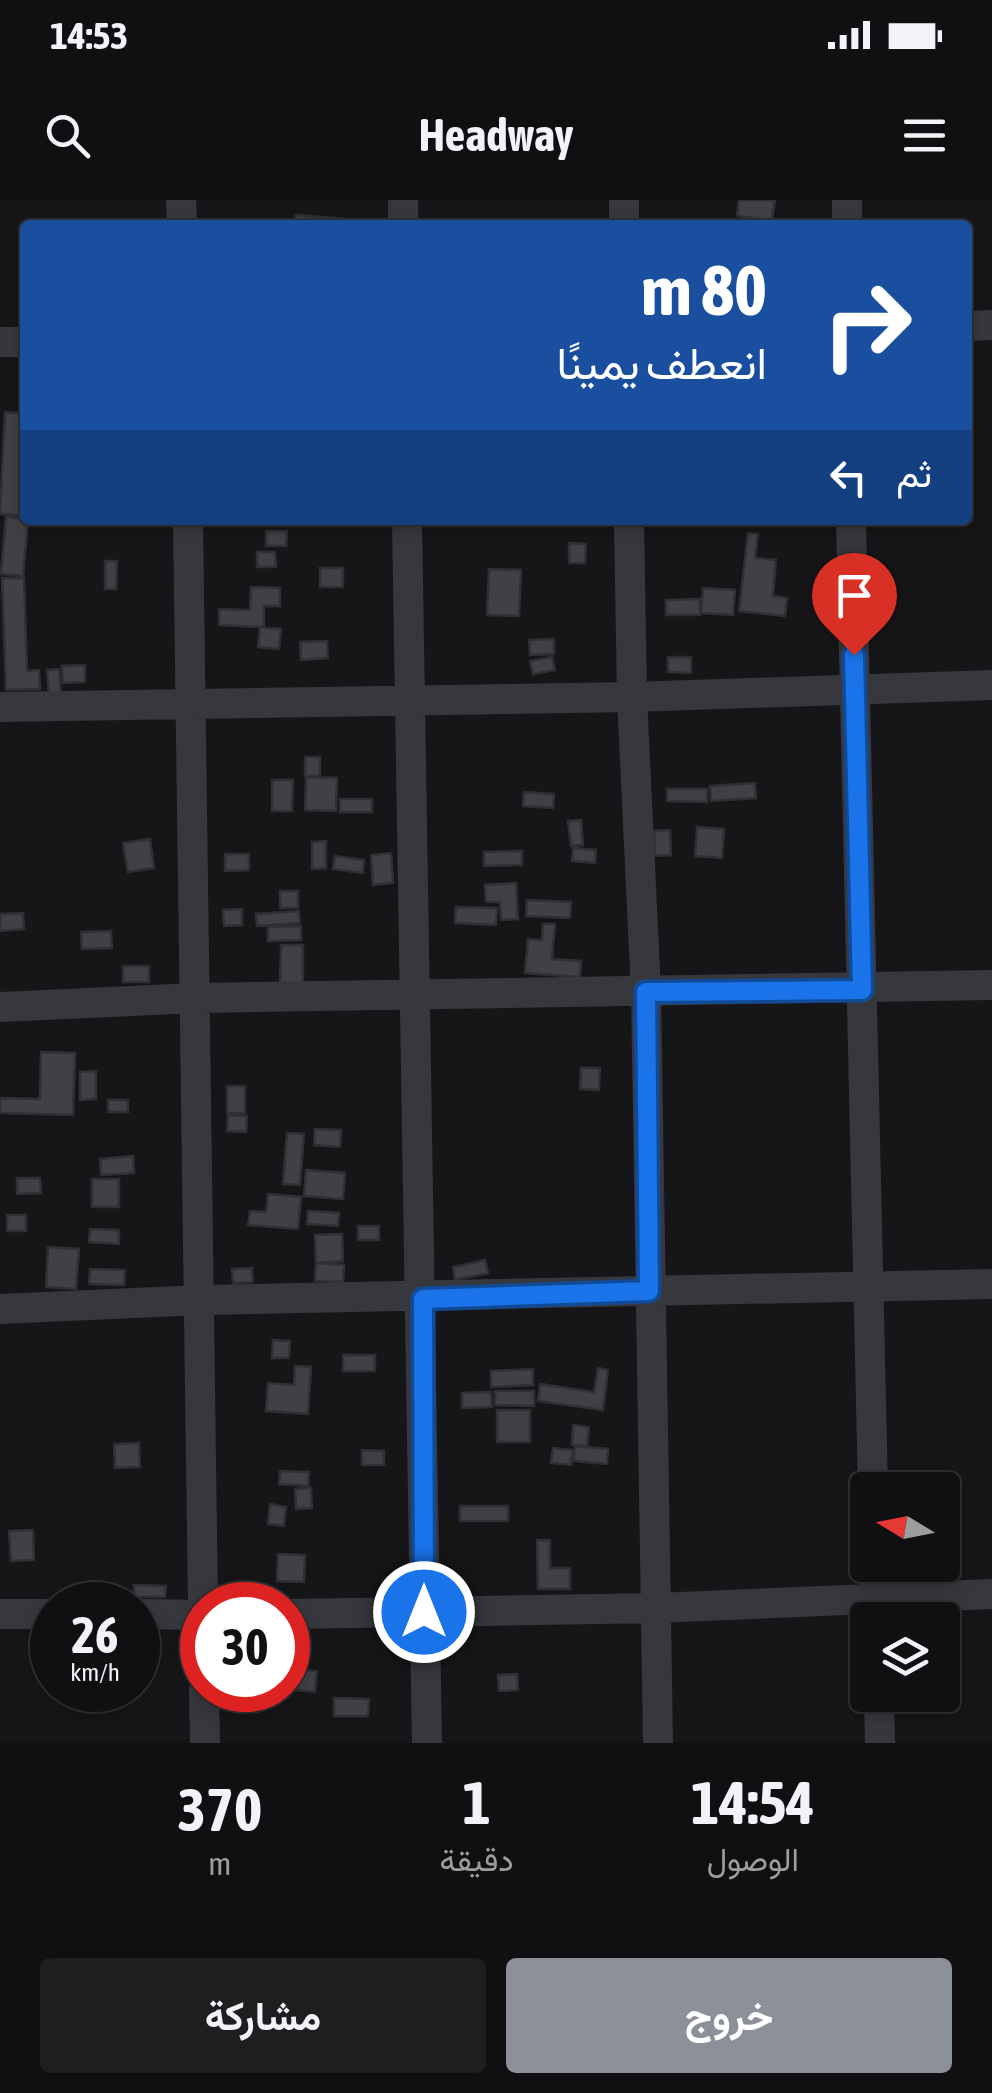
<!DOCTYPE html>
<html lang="ar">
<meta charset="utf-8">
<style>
:root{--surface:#101012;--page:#1e1e20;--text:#f1f3f6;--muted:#9c9d9f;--line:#303032;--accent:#8c9099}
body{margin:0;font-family:"Asap Condensed",Vazirmatn,sans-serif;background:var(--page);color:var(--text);direction:rtl;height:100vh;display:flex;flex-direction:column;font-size:38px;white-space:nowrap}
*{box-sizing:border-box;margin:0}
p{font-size:32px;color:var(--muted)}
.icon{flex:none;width:55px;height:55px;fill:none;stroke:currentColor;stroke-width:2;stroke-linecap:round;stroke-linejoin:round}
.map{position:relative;height:1543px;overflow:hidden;direction:ltr}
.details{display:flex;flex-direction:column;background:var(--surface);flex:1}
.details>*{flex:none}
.top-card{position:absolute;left:20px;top:20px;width:952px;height:305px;border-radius:10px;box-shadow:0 5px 15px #0003,0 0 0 2px var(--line);direction:rtl;background:#1a4fa0;color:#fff;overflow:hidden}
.needle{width:65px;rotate:280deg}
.fabs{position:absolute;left:850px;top:1272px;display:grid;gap:20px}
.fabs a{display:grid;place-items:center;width:110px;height:110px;border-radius:10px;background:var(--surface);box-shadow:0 5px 15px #0003,0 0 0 2px var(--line);font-size:50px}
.speed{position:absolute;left:30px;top:1382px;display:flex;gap:20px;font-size:50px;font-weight:700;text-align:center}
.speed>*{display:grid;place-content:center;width:130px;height:130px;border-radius:50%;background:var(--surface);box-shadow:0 5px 15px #0003,0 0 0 2px var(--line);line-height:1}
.speed small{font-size:25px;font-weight:400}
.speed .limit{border:15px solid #d22;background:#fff;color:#111}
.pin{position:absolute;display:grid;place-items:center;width:85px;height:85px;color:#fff;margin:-102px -42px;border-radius:50% 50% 50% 0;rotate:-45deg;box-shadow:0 0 10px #0007}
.pin .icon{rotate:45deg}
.me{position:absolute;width:110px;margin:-55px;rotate:0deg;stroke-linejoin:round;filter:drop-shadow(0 0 8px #0008)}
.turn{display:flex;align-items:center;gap:35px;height:210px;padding:0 40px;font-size:45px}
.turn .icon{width:130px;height:130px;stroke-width:2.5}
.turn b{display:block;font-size:70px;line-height:85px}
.then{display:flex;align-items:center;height:95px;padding:0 40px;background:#0003;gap:20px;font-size:38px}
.eta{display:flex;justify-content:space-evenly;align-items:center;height:170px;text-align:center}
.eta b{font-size:60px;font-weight:700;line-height:70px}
.button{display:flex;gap:20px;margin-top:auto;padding:20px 40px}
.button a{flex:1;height:115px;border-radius:10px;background:var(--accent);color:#fff;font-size:40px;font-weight:700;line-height:115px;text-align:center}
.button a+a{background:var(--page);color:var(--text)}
.status{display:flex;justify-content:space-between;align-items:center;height:70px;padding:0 50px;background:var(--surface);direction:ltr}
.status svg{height:28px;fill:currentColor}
header{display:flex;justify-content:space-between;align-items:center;height:130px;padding:0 40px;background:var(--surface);font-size:45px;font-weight:700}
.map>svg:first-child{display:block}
.building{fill:#404145;stroke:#303034;stroke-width:2.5}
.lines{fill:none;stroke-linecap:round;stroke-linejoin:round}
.minor{stroke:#37383d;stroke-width:30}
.route-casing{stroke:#114b97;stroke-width:25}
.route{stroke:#1a73e8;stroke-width:18}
</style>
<div class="status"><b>14:53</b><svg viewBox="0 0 49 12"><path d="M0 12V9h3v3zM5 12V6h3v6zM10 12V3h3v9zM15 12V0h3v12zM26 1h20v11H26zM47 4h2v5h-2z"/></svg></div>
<header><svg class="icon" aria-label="menu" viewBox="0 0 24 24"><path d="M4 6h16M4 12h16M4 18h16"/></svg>Headway<svg class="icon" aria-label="search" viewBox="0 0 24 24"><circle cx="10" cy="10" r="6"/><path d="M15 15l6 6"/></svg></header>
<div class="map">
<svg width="992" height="1543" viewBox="0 0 992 1543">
<rect width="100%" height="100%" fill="#161618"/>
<!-- building -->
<path class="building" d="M739 0H775L772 21 737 16Z
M296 15 357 20V25H296Z
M5 212 25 214 21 315 0 314Z
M6 316 28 320 23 376 1 374Z
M266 331H287L286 346H266Z
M748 333 758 334 755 358 776 360 773 396 787 398 785 416 739 411Z
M569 343 586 344 585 363H569Z
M257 352H275L276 367H257Z
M105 361H117L116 389H105Z
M320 368H343V387H320Z
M489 369 521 370 519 416 487 415Z
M2 378H24L27 471 39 470 40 489 6 490Z
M251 387 280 388V406H264V427L219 425V409L250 410Z
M703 388 735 390 733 415 701 413Z
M700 399V415H666V400Z
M260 427 281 429 279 449 258 447Z
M554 439V454L530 455 529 440Z
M327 441 328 458 301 460 300 442Z
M552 457 555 470 533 474 530 461Z
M668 457H691V473L668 472Z
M85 465V482L63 483 62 466Z
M59 469 61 495 49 496 47 470Z
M305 557H320V576H305Z
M306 577 337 578 336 611 305 610Z
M272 580H293L292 611H272Z
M755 583 756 598 711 601 710 586Z
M667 589H707V602L667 601Z
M524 592 554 594 553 608 523 606Z
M340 599H372V612H340Z
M581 620 583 645 571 646 568 621Z
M697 627 724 629 722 658 695 656Z
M670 630 671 655 655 656 654 631Z
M150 639 154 668 128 672 123 643Z
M326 641V668L312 669V642Z
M573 648 596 650 595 663 572 661Z
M522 651V665L484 666V652Z
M391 653 393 683 373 685 371 655Z
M225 654H249V670L225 671Z
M335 656 364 660 363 673 333 669Z
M516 683 518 719 501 720 500 702H486L485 685Z
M280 691H298V708H280Z
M527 700 571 702 570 718 526 716Z
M456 707 497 708 496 725 455 723Z
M242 709V725L224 726 223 710Z
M299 711 300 723 257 726 256 714Z
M23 713 24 729 0 731V714Z
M543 724H555L552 759 581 761 580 777 525 773 528 739 542 740Z
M301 726V740L268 741V727Z
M111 731 112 748 82 749 81 732Z
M281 745H303V783H280Z
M123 766H149V782H123Z
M41 852 75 853 73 915 0 913V898L40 899Z
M581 868H600L599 890 580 889Z
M96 871V899L80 900V872Z
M227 886H245V913H227Z
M108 900H128V912H108Z
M228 915 247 916 246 932 227 931Z
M315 929 341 930 340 947 314 945Z
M287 933 304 934 300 985 283 984Z
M133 956 134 973 101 975 100 959Z
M306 970 345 973 343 999 304 996Z
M17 978H40L41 993 17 994Z
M92 979H119V1007H92Z
M268 994 301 997 298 1029 248 1025 250 1011 266 1012Z
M308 1011 339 1013 338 1026 307 1024Z
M7 1015H26V1031H7Z
M358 1026H379V1040H358Z
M90 1029 119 1030V1044L89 1042Z
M342 1034 343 1061 316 1063 315 1035Z
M48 1047 79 1049 76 1089 46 1087Z
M485 1060 488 1073 455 1080 453 1067Z
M316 1063 344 1065 343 1082 315 1081Z
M252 1068 253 1082 233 1083 232 1069Z
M90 1069 125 1070 124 1085 89 1084Z
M273 1140 290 1141 289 1158H272Z
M343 1155H375V1171H343Z
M295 1166 311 1167 308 1214 266 1211 268 1183 294 1185Z
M598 1168 608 1170 603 1210 538 1201 540 1184 594 1192Z
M533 1169V1185L491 1187V1171Z
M495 1191H534V1206L495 1205Z
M491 1192 492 1207 462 1208V1193Z
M497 1210H530V1242H497Z
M573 1225 589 1227 587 1246 572 1245Z
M139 1243 140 1267 115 1268 114 1244Z
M575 1246 608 1249 607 1264 574 1261Z
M553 1248 573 1250 571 1265 551 1263Z
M362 1250 384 1251V1265H362Z
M280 1271 309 1272 308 1286 279 1284Z
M311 1288 312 1308 296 1309 295 1289Z
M270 1304 286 1307 284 1326 268 1324Z
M460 1306H508V1321H460Z
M33 1330 34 1360 11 1361 9 1331Z
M537 1340H550V1368H570V1389H538Z
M278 1354 305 1355 304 1382 277 1381Z
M134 1385 166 1386 165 1397H134Z
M297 1469 317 1471 315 1492 295 1490Z
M517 1474 518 1490 499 1491 498 1475Z
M334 1498 369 1499 368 1516H334Z"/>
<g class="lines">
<!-- minor -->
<path class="minor" d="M181 0 182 25
M403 0V25
M624 0V25
M847 0V25
M968 126 992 125
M0 142H25
M188 320 203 1405
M407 320 427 1543
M629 320 632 497 646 792 658 1543
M851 320 873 1290
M0 507 632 497 992 485
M0 807 197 798 992 785
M0 1109 201 1100 992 1084
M875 1365 876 1417
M0 1414H52
M138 1414 202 1415
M288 1414 656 1408 992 1394
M204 1490 205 1543
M879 1495 880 1543"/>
</g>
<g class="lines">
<defs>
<path id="route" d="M424 1412 423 1099 649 1091 646 792 862 790 854 455"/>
</defs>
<!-- route casing -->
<use href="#route" class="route-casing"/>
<!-- route -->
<use href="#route" class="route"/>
</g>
</svg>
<div class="fabs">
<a><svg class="needle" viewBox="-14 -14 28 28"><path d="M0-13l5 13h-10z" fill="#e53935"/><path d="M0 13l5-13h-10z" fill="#9c9d9f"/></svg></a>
<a><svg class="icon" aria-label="layers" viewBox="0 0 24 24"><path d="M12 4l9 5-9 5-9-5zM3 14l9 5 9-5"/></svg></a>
</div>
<div class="speed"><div>26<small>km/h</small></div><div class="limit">30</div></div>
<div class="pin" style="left:854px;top:455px;background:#d93025"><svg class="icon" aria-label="arrive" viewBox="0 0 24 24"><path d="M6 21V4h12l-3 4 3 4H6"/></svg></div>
<svg class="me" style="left:424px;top:1412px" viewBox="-20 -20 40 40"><circle r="17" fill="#1a73e8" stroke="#fff" stroke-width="3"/><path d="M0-11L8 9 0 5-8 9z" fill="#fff"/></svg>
<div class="top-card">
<div class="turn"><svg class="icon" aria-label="right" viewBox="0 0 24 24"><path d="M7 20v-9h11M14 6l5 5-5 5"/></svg><div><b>80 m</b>انعطف يمينًا</div></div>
<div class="then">ثم<svg class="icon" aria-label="left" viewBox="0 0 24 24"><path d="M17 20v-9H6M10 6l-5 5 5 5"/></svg></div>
</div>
</div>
<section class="details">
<div class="eta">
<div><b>14:54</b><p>الوصول</p></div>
<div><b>1</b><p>دقيقة</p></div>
<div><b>370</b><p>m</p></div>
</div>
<div class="button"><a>خروج</a><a>مشاركة</a></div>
</section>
